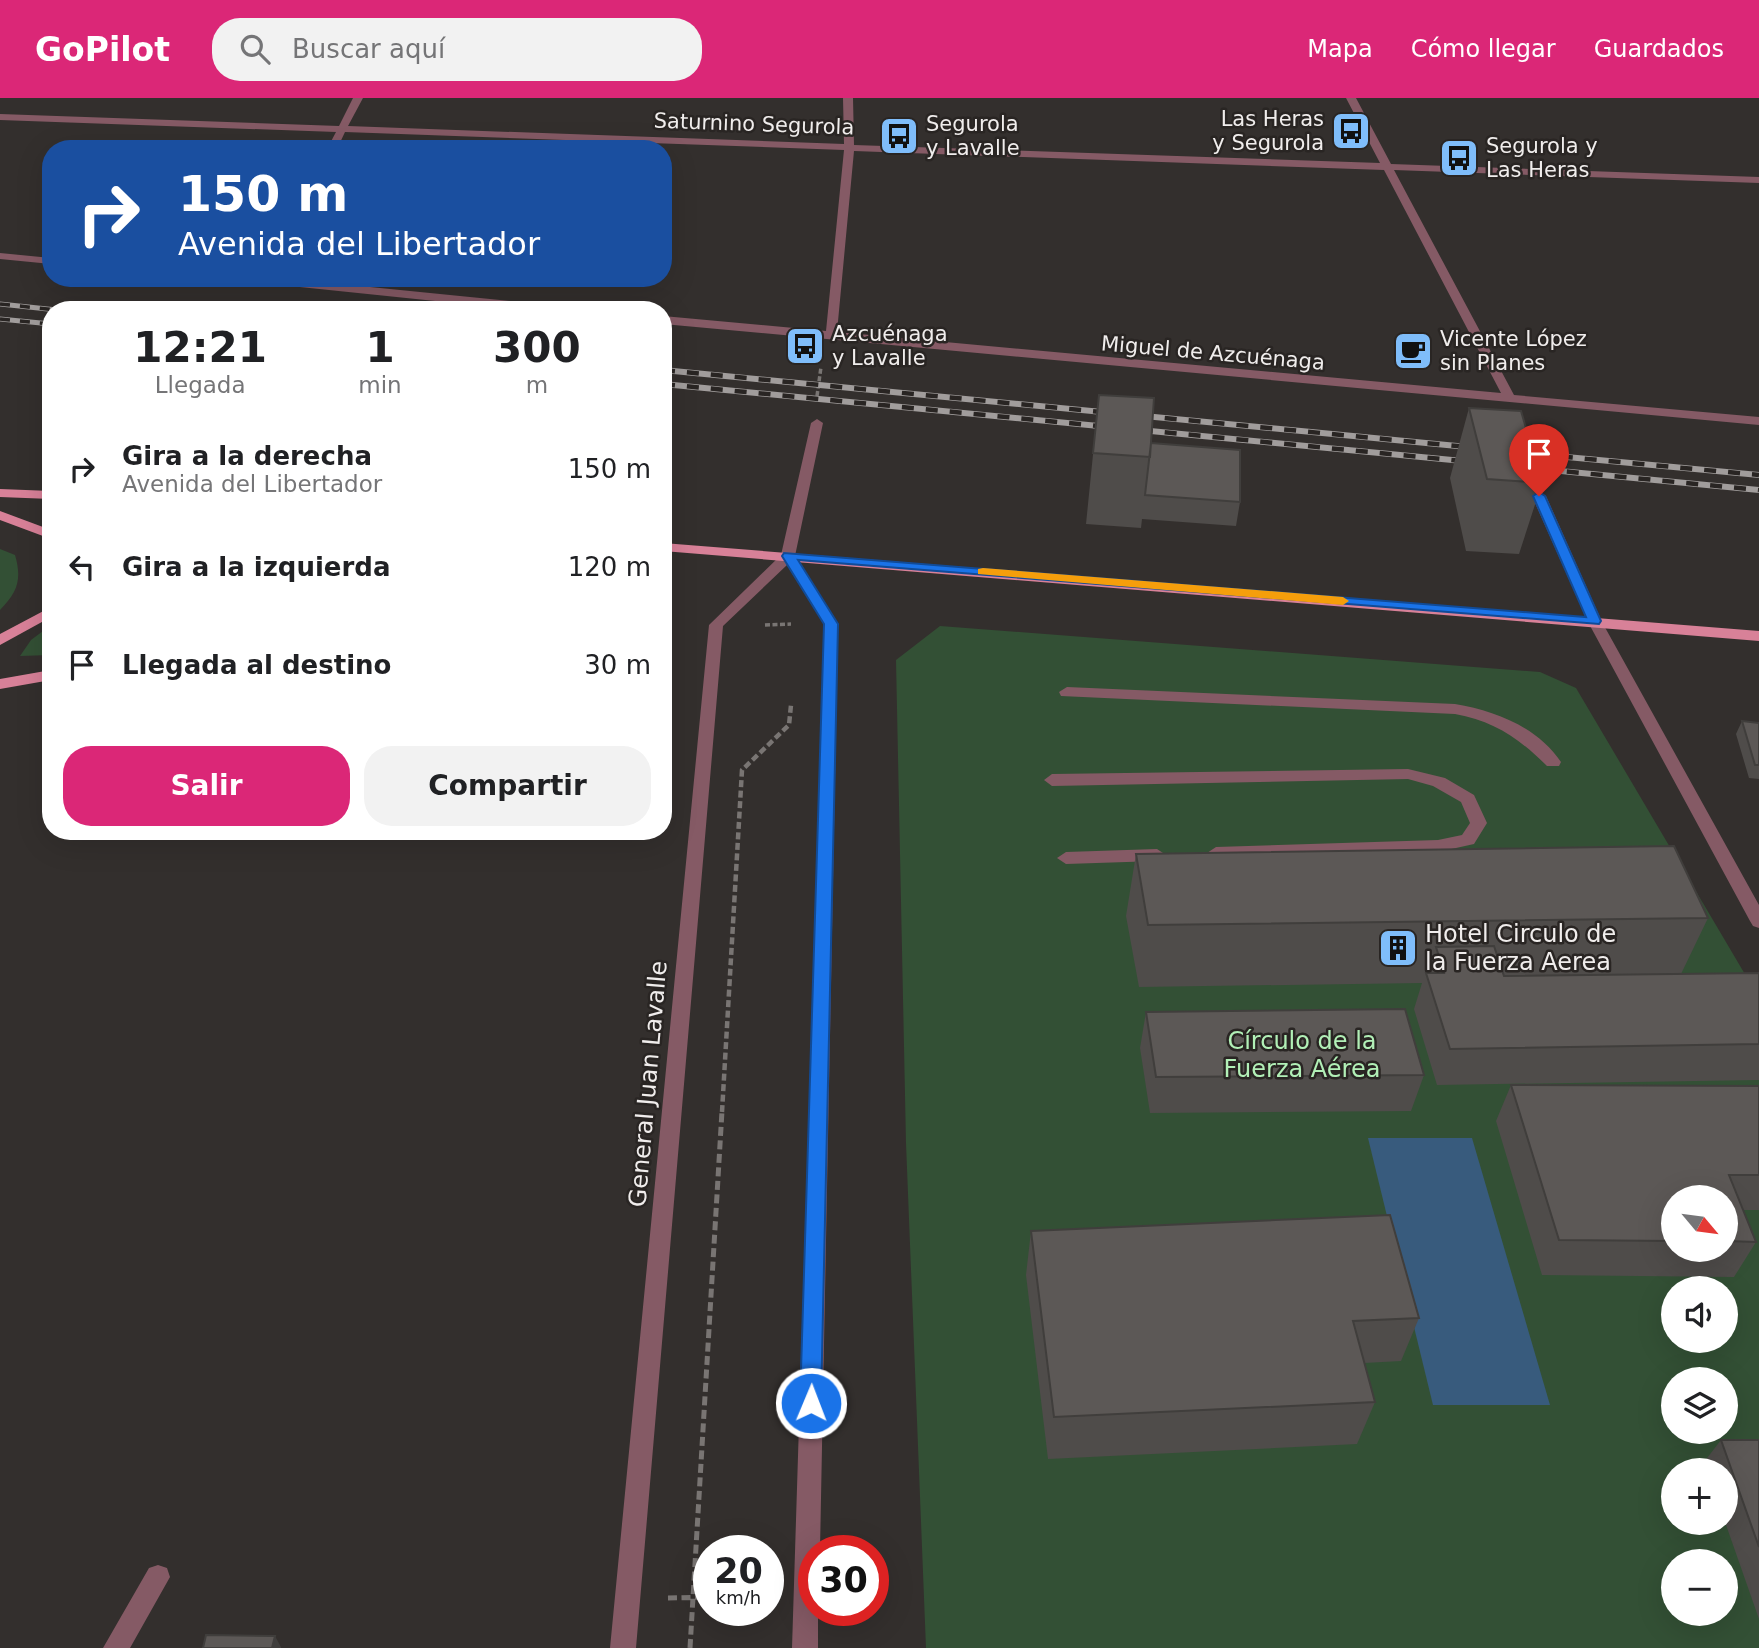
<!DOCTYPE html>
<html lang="es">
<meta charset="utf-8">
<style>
:root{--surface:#fff;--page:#f2f2f2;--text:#202124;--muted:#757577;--accent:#db2777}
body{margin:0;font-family:"DejaVu Sans",sans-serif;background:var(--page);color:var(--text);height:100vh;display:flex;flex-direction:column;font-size:26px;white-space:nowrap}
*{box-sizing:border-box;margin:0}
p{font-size:23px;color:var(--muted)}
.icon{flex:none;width:38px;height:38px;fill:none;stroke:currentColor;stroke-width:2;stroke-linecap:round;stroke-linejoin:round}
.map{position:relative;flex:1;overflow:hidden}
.details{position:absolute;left:42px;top:203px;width:630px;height:539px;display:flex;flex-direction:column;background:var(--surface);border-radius:28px;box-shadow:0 7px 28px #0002}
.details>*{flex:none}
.top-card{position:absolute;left:42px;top:42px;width:630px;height:147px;border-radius:28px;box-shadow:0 7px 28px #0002;background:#1a4fa0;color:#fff;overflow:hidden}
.needle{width:46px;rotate:119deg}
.controls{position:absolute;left:1661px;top:1087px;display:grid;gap:14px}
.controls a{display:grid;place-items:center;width:77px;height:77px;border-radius:50%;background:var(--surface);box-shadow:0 7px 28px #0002;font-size:35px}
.speed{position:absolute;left:693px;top:1437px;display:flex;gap:14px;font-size:35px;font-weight:700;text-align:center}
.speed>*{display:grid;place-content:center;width:91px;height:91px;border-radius:50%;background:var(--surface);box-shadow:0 7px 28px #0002;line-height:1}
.speed small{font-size:18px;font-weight:400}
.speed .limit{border:10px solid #d22;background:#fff;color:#111}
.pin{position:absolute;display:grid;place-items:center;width:60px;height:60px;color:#fff;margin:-72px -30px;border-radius:50% 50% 50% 0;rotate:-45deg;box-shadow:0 0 7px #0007}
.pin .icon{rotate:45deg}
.me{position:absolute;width:77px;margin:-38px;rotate:1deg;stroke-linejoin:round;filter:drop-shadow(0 0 5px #0008)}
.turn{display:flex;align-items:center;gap:24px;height:147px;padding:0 21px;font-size:32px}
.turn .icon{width:91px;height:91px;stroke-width:2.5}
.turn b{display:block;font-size:49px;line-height:60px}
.eta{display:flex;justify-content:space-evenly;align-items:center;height:119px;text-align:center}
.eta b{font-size:42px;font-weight:700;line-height:49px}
.action{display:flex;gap:14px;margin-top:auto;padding:14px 21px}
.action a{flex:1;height:80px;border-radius:28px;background:var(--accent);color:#fff;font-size:28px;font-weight:700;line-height:80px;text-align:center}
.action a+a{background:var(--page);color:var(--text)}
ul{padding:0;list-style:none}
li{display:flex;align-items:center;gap:21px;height:98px;padding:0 21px}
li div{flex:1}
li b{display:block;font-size:26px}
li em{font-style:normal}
header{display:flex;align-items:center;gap:42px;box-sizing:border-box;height:98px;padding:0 35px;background:var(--accent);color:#fff}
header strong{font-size:33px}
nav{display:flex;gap:38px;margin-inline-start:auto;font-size:24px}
.search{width:490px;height:63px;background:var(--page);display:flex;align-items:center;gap:18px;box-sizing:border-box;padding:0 24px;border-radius:28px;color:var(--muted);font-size:26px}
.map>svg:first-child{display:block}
.green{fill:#335035;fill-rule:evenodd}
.water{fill:#385b7d}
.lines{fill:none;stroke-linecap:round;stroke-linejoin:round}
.path-far2{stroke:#797573;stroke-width:3.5;stroke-dasharray:5 2.5;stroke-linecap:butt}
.path-far1{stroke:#797573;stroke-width:4.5;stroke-dasharray:7 3.5;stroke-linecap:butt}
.path{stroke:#797573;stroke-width:5;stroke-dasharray:9 4.5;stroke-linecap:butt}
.lane{fill:#855a65;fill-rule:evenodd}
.street{fill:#855a65;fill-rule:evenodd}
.primary{fill:#d88198;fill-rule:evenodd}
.rail-far1-casing{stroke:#a19d9c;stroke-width:5}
.rail-casing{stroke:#a19d9c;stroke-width:6}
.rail-far1{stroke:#292523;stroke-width:3.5;stroke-dasharray:10;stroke-linecap:butt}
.rail{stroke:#292523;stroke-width:4.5;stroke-dasharray:12;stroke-linecap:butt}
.wall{fill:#4f4c4a;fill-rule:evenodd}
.shaded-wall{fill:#403e3c}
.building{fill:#5c5856;stroke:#403e3c;stroke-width:2}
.route{fill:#1a73e8;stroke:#114b97;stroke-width:2}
.slow{fill:#f59e0b}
.labels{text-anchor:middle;stroke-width:5;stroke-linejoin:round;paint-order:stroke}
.far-poi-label{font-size:21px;fill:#f0edec;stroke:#292523;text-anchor:start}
.far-street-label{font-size:21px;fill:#f0edec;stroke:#292523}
.poi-label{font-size:24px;fill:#f0edec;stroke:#292523;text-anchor:start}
.park-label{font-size:24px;fill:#b2f0b7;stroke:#292523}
.street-label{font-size:24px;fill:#f0edec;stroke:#292523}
</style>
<header>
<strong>GoPilot</strong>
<div class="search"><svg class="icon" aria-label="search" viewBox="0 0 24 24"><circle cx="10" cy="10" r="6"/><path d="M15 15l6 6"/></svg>Buscar aquí</div>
<nav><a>Mapa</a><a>Cómo llegar</a><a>Guardados</a></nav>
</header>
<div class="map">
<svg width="1759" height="1550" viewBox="0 0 1759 1550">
<rect width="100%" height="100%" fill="#332f2d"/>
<!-- green -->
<path class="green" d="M0 451 15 457C22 481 18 494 0 512Z
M51 527V557L20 558 31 542Z
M940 528 1540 574 1576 590 1759 900V1550H926L906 1045 896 562ZM1673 1099H1726V1152H1673ZM1673 1190H1726V1242H1673ZM1673 1281H1726V1334H1673ZM1673 1372H1726V1424H1673ZM1673 1463H1726V1516H1673Z"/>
<!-- water -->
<path class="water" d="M1368 1040H1472L1550 1307H1433Z"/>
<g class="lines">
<!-- path-far2 -->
<path class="path-far2" d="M817 298 821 269
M765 527 791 526"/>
<!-- path-far1 -->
<path class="path-far1" d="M722 1014 742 672 789 627 791 607"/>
<!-- path -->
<path class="path" d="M668 1500 709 1499
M690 1550 722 1013"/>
<!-- lane -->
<path class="lane" d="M1067 589 1455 606C1496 613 1537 629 1561 664L1559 668H1547C1520 641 1494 623 1455 616L1061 598 1059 594Z
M1408 671 1445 680 1474 697 1487 725 1474 746 1438 754 1216 761 1207 755 1216 749 1438 742 1462 737 1470 725 1461 704 1433 688 1408 681 1052 688 1044 682 1052 676Z
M1157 751 1166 757 1157 763 1066 766 1057 760 1066 754Z
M158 1467 167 1470 170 1479 130 1550H103L149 1470Z"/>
<!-- street -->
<path class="street" d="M353 0H363L348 28 844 46 843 0H853L854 47 1380 65 1346 0H1356L1391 66 1759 79V85L1394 72 1514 297 1759 319V327L663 226V218L826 233 844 52 345 34 337 51H327L336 34 0 22V16L339 28ZM854 53 1384 72 1501 295 837 234Z
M0 155 51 160V166L0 161Z
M237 180H280L561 208 567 212H523L243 183Z
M817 321 823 325 795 458 838 526 820 1452H814V1512H818V1550H792L824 526 787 467 723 528 636 1550H610L709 527 781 457 811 325Z
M1539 394 1546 398 1602 524 1759 807V830L1753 828 1750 823 1588 524 1532 398Z"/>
<!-- primary -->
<path class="primary" d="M0 391 51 393V401L0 399Z
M0 413 51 432V441L0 422Z
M663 445 1759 533V543L663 453Z
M51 509V519L0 547V536Z
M51 572V582L0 591V581Z"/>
<defs>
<path id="rail-far1" d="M0 206 57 212
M0 221 51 226"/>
<path id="rail" d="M663 272 1478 350
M663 286 1473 364
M1513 354 1759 377
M1519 369 1759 392"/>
</defs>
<!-- rail-far1 casing -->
<use href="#rail-far1" class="rail-far1-casing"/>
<!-- rail casing -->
<use href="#rail" class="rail-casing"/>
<!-- rail-far1 -->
<use href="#rail-far1" class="rail-far1"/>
<!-- rail -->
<use href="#rail" class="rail"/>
</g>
<!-- wall -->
<path class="wall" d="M1099 297 1151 345 1240 404 1236 428 1142 421 1141 430 1086 426Z
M1469 310 1542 385 1519 456 1466 453 1450 380Z
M1742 623 1759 625V681L1749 680 1736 636Z
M1136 756 1708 820 1681 876 1759 875V982L1437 987 1414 911 1422 885 1139 889 1126 818Z
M1146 914 1424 977 1411 1013 1150 1015 1140 950Z
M1511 987 1759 988V1112H1743L1756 1144 1734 1179 1542 1177 1496 1023ZM1673 1099H1726V1152H1673Z
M1031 1133 1419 1220 1401 1263 1364 1265 1375 1304 1357 1346 1048 1361 1026 1177Z
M1721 1342H1759V1521L1725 1424 1726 1372H1707L1704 1364Z"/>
<!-- shaded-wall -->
<path class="shaded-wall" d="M275 1538 281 1549V1550H272Z"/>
<!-- building -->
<path class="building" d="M1099 297 1154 300 1150 359 1093 355Z
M1469 310 1521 313 1542 385 1487 381Z
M1151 345 1240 352V404L1145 397Z
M1742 623 1759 625V667H1755Z
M1674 748 1708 820 1148 827 1136 756Z
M1494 848 1504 878 1759 875V946L1450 951 1426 875H1444L1436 849Z
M1405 911 1424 977 1156 979 1146 914Z
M1511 987 1759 988V1077H1729L1756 1144 1726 1143V1099H1673V1143L1559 1142Z
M1390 1117 1419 1220 1353 1223 1375 1304 1054 1319 1031 1133Z
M1721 1342H1759V1449Z
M206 1537 275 1538 272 1550H203Z"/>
<!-- route -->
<path class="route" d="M1539 394 1545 398 1601 523 1599 526 798 462 838 526 821 1305 818 1312 811 1315 803 1312 800 1305 824 526 782 458 784 455 1586 519 1533 398Z"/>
<!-- slow -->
<path class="slow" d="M983 470 1343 499 1349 503 1343 507 978 476V471Z"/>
<!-- icons -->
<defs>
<symbol id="bus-square" viewBox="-11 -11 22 22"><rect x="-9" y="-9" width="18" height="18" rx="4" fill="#7fbdfa" stroke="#292523"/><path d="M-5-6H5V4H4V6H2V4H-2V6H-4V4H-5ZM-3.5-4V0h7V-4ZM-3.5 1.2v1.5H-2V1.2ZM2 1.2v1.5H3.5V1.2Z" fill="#111"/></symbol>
<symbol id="cafe-square" viewBox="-11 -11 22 22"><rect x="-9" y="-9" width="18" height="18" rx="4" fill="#7fbdfa" stroke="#292523"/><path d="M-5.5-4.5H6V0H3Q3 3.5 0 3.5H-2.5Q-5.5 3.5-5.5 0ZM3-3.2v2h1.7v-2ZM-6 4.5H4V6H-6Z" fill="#111"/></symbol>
<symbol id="building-square" viewBox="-11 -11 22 22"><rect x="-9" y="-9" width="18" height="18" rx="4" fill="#7fbdfa" stroke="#292523"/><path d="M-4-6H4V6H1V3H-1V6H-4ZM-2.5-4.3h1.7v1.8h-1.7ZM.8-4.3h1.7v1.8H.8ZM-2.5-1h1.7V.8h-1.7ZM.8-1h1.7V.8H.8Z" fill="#111"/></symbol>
</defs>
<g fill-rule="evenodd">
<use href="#bus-square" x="1329" y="11" width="44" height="44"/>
<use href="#bus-square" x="877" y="16" width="44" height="44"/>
<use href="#bus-square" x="1437" y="38" width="44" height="44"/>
<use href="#bus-square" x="783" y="226" width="44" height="44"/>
<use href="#cafe-square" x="1391" y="231" width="44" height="44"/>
<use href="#building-square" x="1376" y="828" width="44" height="44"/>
</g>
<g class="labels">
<!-- far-poi labels -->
<g class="far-poi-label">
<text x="1324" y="28" text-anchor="end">Las Heras<tspan x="1324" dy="24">y Segurola</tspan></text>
<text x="926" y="33">Segurola<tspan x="926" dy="24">y Lavalle</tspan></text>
<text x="1486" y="55">Segurola y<tspan x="1486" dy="24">Las Heras</tspan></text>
<text x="832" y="243">Azcuénaga<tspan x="832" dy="24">y Lavalle</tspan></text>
<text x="1440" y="248">Vicente López<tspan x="1440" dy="24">sin Planes</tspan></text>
</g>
<!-- far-street labels -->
<g class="far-street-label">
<text transform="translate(754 26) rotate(2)" y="7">Saturnino Segurola</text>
<text transform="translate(1213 255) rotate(5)" y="7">Miguel de Azcuénaga</text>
</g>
<!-- poi labels -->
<g class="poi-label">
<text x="1425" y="844">Hotel Circulo de<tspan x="1425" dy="28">la Fuerza Aerea</tspan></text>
</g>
<!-- park labels -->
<g class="park-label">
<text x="1302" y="951">Círculo de la<tspan x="1302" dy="28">Fuerza Aérea</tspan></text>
</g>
<!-- street labels -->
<g class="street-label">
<text transform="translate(648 986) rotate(-85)" y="8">General Juan Lavalle</text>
</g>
</g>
</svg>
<div class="controls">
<a><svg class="needle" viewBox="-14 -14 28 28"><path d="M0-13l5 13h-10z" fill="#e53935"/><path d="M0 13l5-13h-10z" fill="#757577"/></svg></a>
<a><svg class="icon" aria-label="sound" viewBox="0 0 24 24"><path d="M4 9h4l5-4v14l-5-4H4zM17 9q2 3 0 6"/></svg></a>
<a><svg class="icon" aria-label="layers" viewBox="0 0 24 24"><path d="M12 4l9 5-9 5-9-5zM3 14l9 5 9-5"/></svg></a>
<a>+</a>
<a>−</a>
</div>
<div class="speed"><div>20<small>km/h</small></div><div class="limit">30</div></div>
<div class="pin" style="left:1539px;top:398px;background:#d93025"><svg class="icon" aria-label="arrive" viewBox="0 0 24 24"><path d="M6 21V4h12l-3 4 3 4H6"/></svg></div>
<svg class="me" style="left:811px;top:1305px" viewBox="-20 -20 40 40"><circle r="17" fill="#1a73e8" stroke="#fff" stroke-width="3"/><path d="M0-11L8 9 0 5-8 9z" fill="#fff"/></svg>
<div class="top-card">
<div class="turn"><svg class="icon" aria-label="right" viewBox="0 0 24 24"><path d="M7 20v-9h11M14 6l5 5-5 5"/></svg><div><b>150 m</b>Avenida del Libertador</div></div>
</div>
<section class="details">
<div class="eta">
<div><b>12:21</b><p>Llegada</p></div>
<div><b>1</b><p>min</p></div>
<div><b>300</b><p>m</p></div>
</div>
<ul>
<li><svg class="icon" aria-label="right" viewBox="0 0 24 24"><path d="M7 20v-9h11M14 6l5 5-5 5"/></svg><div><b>Gira a la derecha</b><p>Avenida del Libertador</p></div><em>150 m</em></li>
<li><svg class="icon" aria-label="left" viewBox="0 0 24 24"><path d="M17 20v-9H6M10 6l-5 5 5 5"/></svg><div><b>Gira a la izquierda</b></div><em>120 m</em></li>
<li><svg class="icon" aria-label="arrive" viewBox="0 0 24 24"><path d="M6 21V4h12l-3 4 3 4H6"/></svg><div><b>Llegada al destino</b></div><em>30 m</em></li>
</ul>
<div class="action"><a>Salir</a><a>Compartir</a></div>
</section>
</div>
